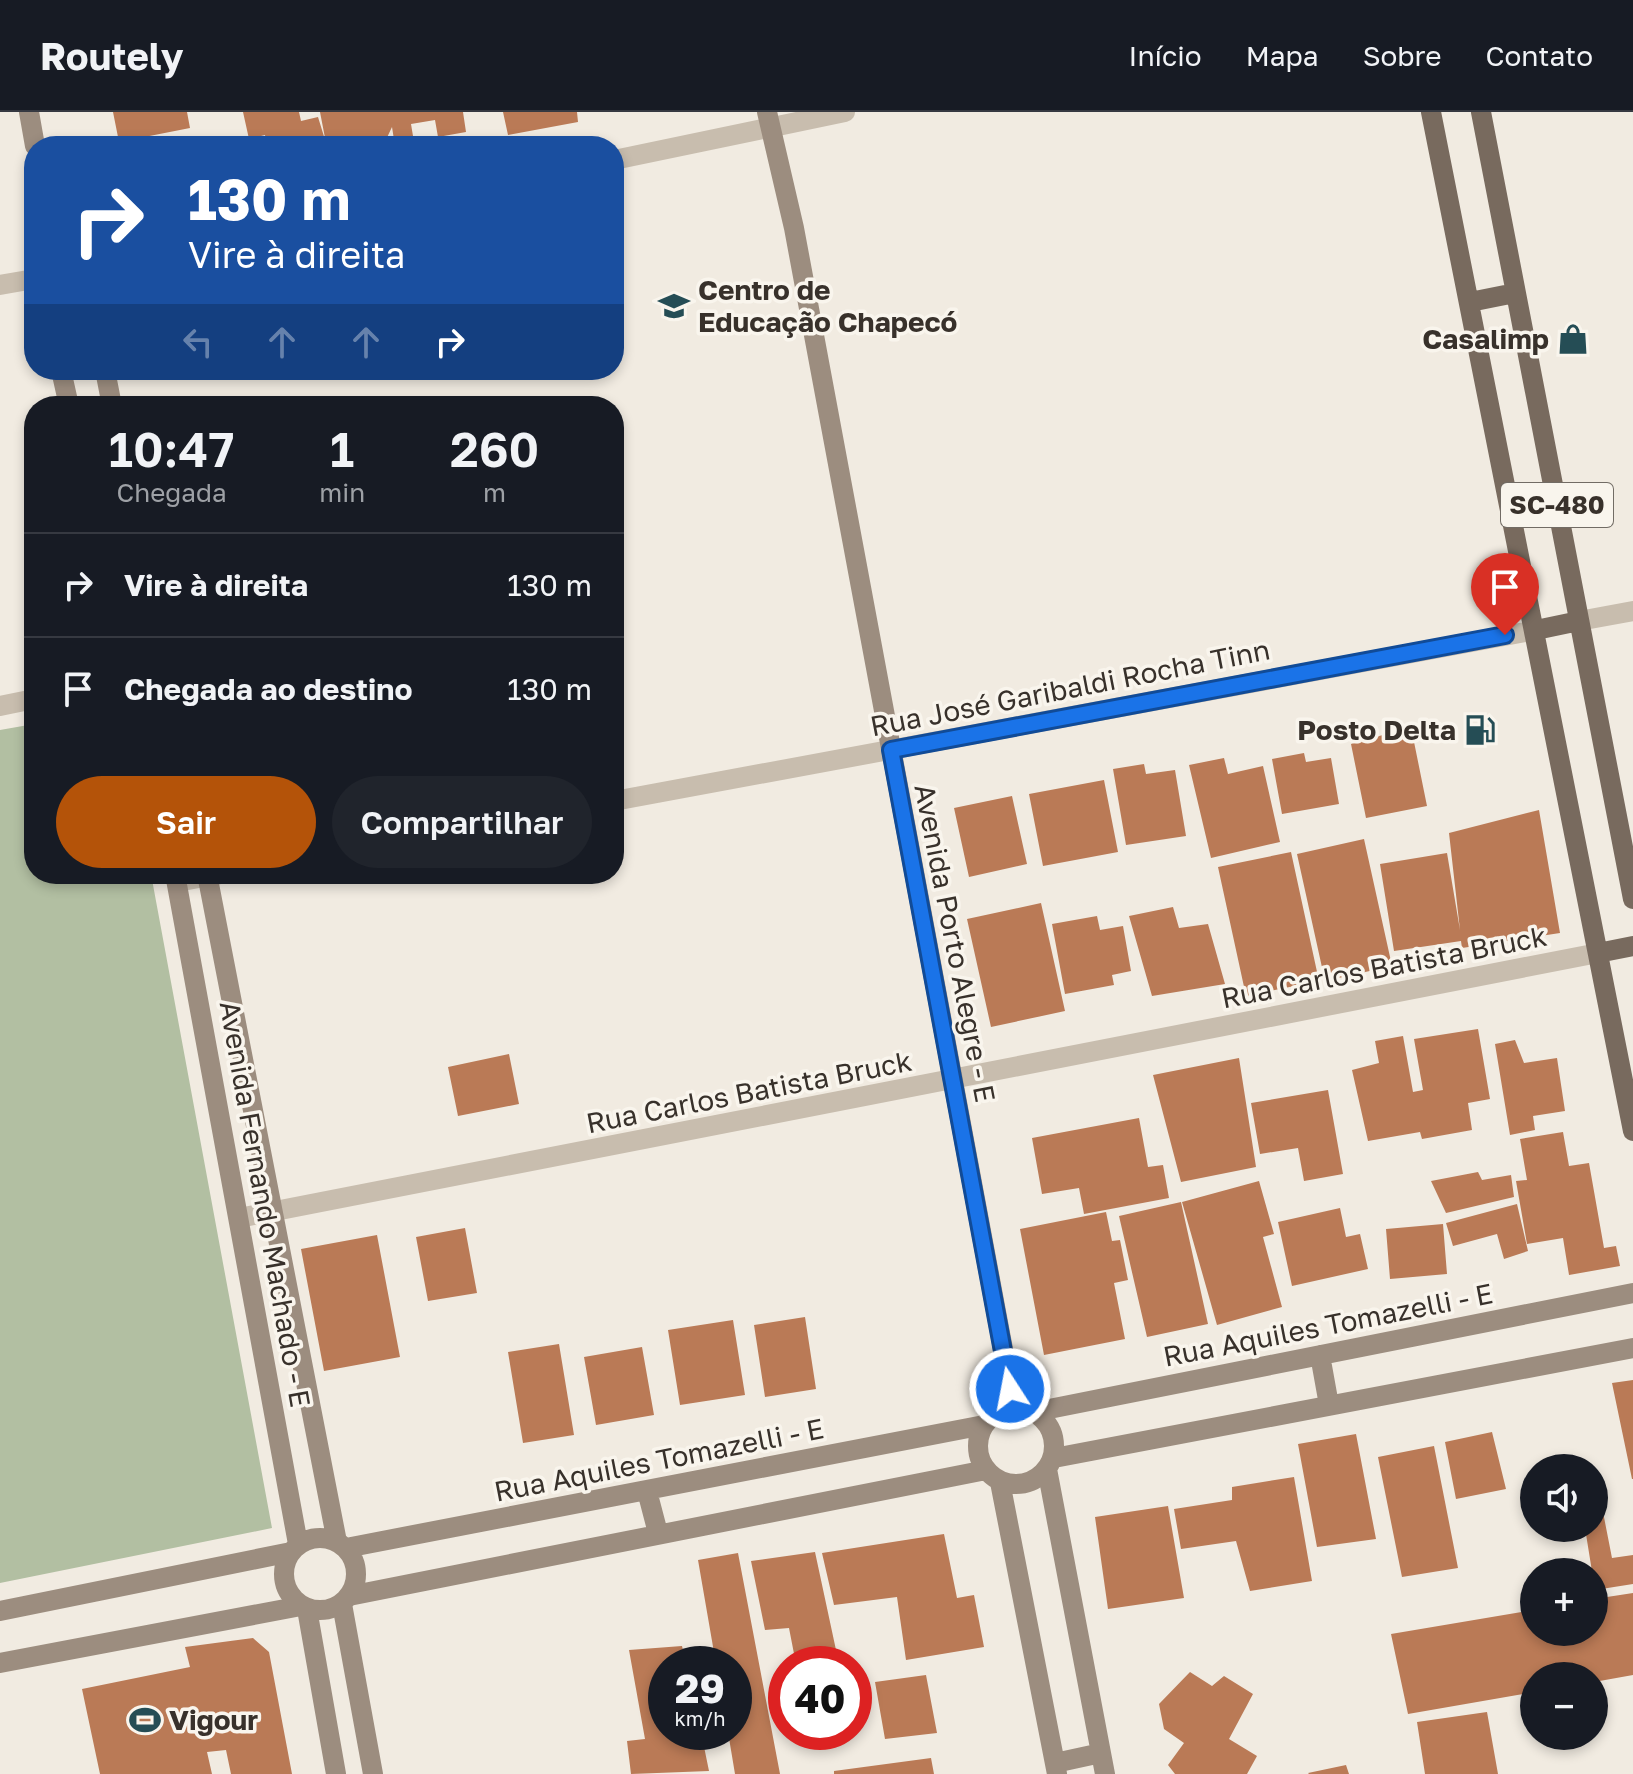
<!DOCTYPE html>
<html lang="pt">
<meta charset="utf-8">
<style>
:root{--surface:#171b24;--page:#20242c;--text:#f1f3f6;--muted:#9ea1a6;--line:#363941;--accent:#b45309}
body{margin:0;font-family:"Golos Text",sans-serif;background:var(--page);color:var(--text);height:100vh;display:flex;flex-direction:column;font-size:30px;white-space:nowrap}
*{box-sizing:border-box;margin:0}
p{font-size:26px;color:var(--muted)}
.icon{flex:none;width:44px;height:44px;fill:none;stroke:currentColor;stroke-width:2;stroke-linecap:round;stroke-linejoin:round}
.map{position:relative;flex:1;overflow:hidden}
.sheet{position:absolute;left:24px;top:284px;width:600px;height:488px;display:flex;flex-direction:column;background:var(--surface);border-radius:32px;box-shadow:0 4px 12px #0003}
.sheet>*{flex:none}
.guide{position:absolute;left:24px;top:24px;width:600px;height:244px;border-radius:32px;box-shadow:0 4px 12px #0003;background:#1a4fa0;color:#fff;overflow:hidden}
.tools{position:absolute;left:1520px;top:1342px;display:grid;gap:16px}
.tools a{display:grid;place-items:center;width:88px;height:88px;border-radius:50%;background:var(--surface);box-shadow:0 4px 12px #0003;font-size:40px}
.speed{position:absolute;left:648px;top:1534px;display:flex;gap:16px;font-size:40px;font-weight:700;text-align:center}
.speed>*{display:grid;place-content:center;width:104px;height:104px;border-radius:50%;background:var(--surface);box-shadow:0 4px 12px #0003;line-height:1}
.speed small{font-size:20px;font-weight:400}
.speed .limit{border:12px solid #d22;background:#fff;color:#111}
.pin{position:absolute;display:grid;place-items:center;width:68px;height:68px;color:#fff;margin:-82px -34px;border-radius:50% 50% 50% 0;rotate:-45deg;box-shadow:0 0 8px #0007}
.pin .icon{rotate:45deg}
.me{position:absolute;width:88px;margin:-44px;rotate:349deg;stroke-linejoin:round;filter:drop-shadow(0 0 6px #0008)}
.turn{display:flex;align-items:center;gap:28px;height:168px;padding:0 32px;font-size:36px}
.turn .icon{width:104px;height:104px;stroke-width:2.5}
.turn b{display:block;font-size:56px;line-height:68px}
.lanes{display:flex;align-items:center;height:76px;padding:0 32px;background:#0003;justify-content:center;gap:40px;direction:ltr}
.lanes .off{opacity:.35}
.eta{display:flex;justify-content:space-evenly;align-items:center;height:136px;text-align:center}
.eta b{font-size:48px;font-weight:600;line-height:56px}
.button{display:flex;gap:16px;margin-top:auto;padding:16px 32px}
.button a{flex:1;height:92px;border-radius:48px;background:var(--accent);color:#fff;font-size:32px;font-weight:600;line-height:92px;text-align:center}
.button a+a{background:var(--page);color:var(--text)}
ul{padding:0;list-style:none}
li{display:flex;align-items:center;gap:24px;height:104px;padding:0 32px;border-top:2px solid var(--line)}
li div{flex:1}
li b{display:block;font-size:30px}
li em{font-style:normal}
header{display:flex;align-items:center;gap:48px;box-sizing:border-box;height:112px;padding:0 40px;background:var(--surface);border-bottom:2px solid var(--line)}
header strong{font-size:38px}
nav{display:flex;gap:44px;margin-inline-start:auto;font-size:28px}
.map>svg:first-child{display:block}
.green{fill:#b2bfa2}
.building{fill:#ba7a56}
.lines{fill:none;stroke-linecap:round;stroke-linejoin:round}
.street{stroke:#c8bdae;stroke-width:20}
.secondary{stroke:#9c8d7f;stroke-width:20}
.primary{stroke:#786a5e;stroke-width:20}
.route-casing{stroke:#114b97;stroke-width:20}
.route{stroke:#1a73e8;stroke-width:14}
.labels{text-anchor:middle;stroke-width:7;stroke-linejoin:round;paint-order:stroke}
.shield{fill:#f9f5ed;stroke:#726c65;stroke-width:2}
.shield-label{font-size:26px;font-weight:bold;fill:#38312b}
.poi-label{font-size:28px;font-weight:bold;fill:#38312b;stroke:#f9f5ed;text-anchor:start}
.street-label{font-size:28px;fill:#38312b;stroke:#f9f5ed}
</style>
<header>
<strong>Routely</strong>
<nav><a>Início</a><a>Mapa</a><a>Sobre</a><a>Contato</a></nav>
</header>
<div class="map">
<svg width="1633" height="1662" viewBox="0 0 1633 1662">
<rect width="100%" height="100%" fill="#f1ebe1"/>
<!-- green -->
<path class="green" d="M34 612V762H151L272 1416 0 1471V618Z"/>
<!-- building -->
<path class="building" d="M113 0H187L190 16 119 30Z
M243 0H299L301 9 318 5 326 31 320 0H463L466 20 438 25 435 8 411 12 414 30 395 34 392 15 383 34H267L265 23 249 27Z
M503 0H577L578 10 508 23Z
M229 25 231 34H192L191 33Z
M1411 615 1427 694 1366 706 1351 632Z
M1304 641 1306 650 1331 646 1339 692 1282 702 1272 647Z
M1224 646 1228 662 1263 654 1280 730 1211 746 1189 653Z
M1144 652 1146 662 1175 658 1186 724 1126 733 1113 657Z
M1104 668 1118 740 1043 754 1029 682Z
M1012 684 1027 752 969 765 954 696Z
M1539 698 1560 821 1462 836 1461 829 1394 839 1380 752 1447 741 1460 818 1449 721Z
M1364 727 1392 854 1325 869 1297 742Z
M1291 740 1319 869 1246 884 1218 755Z
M1041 791 1065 899 991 915 967 807Z
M1173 795 1179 816 1208 812 1225 872 1152 884 1129 804Z
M1097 804 1100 818 1123 814 1131 859 1112 863 1114 873 1065 882 1052 812Z
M1478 917 1490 987 1468 991 1472 1018 1422 1027 1420 1020 1368 1029 1352 958 1379 951 1375 929 1403 924 1413 980 1423 978 1414 927Z
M1515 928 1524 951 1557 946 1565 999 1533 1004 1535 1018 1510 1023 1495 932Z
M509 942 519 992 458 1004 448 955Z
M1239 946 1256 1055 1181 1070 1153 963Z
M1328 978 1343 1062 1304 1069 1298 1036 1260 1042 1251 991Z
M1139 1006 1148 1055 1163 1053 1169 1086 1084 1102 1079 1076 1042 1082 1032 1026Z
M1563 1020 1569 1054 1589 1051 1604 1136 1616 1134 1620 1154 1569 1163 1563 1126 1527 1132 1516 1069 1527 1068 1520 1027Z
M1478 1060 1482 1068 1511 1063 1514 1085 1446 1101 1431 1069Z
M1259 1069 1274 1122 1263 1125 1282 1195 1217 1213 1182 1090Z
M1181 1090 1208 1212 1147 1225 1119 1104Z
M1517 1092 1528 1139 1504 1147 1497 1122 1453 1134 1446 1111Z
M1340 1096 1346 1125 1360 1122 1368 1157 1292 1174 1278 1110Z
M1106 1100 1112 1129 1120 1128 1128 1168 1114 1171 1125 1227 1044 1243 1020 1117Z
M1443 1112 1447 1162 1390 1167 1386 1117Z
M465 1116 477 1181 428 1189 416 1125Z
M377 1123 400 1245 324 1259 301 1137Z
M805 1205 816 1277 765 1285 754 1213Z
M733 1208 745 1283 680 1293 668 1218Z
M559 1232 574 1323 523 1331 508 1240Z
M642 1235 654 1303 596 1313 584 1245Z
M1633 1268V1367H1632L1612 1271Z
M1492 1320 1506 1377 1456 1387 1445 1330Z
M1356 1322 1376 1427 1317 1435 1298 1332Z
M1434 1334 1458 1456 1402 1465 1378 1345Z
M1294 1365 1312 1469 1250 1479 1236 1429 1181 1437 1174 1397 1232 1388V1375Z
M1168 1394 1184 1486 1108 1497 1095 1405Z
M1602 1395 1612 1446 1633 1443V1472L1595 1478 1585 1416H1594V1396Z
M944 1422 957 1486 974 1483 984 1535 906 1548 897 1485 834 1493 822 1441Z
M815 1440 839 1552H796L789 1516 765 1518 751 1449Z
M738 1441 780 1662H735L728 1620H734V1552H716L698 1448Z
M1633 1481V1563L1594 1570V1564H1534V1580L1408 1602 1391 1522 1534 1498V1520H1594V1487Z
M253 1526 269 1540 292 1662H231L226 1638 207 1640 212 1662H100L82 1577 190 1555 185 1535Z
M682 1534 686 1552H666V1620H701L709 1659 631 1662 627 1629 645 1627 629 1538Z
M1190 1560 1212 1574 1224 1564 1253 1582 1229 1627 1257 1644 1247 1662H1175L1168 1653 1184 1631 1164 1617 1159 1592Z
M926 1563 937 1621 885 1627 875 1570Z
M1487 1600 1498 1662H1425L1417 1610Z
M931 1646 934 1662H834V1659Z
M1346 1653 1349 1662H1309L1308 1661Z"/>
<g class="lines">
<!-- street -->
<path class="street" d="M614 48 845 0
M0 173 34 167
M1579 509 1633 499
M0 594 34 587
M614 689 1536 518
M177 770 221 762
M239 1106 1598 841"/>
<!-- secondary -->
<path class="secondary" d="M29 0 35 34
M767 0 794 116 1014 1296
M61 258 69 294
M105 258 112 294
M175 762 298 1432
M207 762 337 1430
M1320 1243 1329 1293
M978 1334a38 38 0 1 1 76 0a38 38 0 1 1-76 0Z
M1034 1300 1633 1181
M1054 1346 1633 1236
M1047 1357 1105 1662
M1000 1370 1057 1662
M647 1379 658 1421
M284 1462a36 36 0 1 1 72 0a36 36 0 1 1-72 0Z
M346 1436 984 1313
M349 1484 986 1358
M342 1492 373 1662
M307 1497 336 1662
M0 1499 291 1440
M0 1551 301 1494
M1055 1651 1101 1641"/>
<!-- primary -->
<path class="primary" d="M1431 0 1633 1019
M1481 0 1633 787
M1470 190 1515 181
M1536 518 1579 509
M1598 841 1633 834"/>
</g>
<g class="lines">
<defs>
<path id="route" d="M1010 1277 891 638 1505 523"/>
</defs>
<!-- route casing -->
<use href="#route" class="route-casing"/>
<!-- route -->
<use href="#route" class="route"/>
</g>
<!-- icons -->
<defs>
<symbol id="school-bare" viewBox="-9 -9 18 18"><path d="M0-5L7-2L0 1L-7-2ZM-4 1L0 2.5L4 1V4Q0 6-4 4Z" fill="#254d55" stroke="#f9f5ed" stroke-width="2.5" paint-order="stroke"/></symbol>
<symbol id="shop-bare" viewBox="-9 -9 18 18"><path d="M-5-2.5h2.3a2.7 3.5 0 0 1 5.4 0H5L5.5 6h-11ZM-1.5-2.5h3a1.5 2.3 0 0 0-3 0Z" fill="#254d55" stroke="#f9f5ed" stroke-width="2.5" paint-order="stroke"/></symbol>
<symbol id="fuel-bare" viewBox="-9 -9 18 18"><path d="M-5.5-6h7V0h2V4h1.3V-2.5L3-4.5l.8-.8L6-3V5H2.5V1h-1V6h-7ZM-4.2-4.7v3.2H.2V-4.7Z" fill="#254d55" stroke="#f9f5ed" stroke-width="2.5" paint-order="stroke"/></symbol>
<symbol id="stadium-bare" viewBox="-9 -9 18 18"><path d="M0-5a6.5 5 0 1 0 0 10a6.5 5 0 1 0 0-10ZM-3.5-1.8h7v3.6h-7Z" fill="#254d55" stroke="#f9f5ed" stroke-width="2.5" paint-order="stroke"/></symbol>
</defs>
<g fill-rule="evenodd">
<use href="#school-bare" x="652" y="172" width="44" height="44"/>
<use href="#shop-bare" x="1551" y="205" width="44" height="44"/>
<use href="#fuel-bare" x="1458" y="596" width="44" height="44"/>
<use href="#stadium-bare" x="123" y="1586" width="44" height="44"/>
</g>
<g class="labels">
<!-- shield labels -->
<rect class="shield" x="1501" y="371" width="112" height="44" rx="6"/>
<g class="shield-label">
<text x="1557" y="402">SC-480</text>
</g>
<!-- poi labels -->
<g class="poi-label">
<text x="698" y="188">Centro de<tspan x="698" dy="32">Educação Chapecó</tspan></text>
<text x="1549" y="237" text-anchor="end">Casalimp</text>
<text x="1456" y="628" text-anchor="end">Posto Delta</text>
<text x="169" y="1618">Vigour</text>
</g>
<!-- street labels -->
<g class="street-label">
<text transform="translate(1070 576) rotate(-11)" y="10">Rua José Garibaldi Rocha Tinn</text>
<text transform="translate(955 831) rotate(79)" y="10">Avenida Porto Alegre - E</text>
<text transform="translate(1384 855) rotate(-11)" y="10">Rua Carlos Batista Bruck</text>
<text transform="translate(749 980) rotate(-11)" y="10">Rua Carlos Batista Bruck</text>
<text transform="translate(265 1092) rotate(80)" y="10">Avenida Fernando Machado - E</text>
<text transform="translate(1328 1213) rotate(-11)" y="10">Rua Aquiles Tomazelli - E</text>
<text transform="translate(659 1348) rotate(-11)" y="10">Rua Aquiles Tomazelli - E</text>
</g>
</g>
</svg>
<div class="tools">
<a><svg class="icon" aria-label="sound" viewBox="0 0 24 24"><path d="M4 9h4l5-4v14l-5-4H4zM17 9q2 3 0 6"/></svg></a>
<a>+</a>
<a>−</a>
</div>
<div class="speed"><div>29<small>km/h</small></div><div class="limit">40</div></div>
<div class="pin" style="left:1505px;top:523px;background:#d93025"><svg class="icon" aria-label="arrive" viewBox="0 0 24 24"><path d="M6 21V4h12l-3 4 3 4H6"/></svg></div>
<svg class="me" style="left:1010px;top:1277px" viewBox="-20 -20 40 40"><circle r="17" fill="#1a73e8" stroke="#fff" stroke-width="3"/><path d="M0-11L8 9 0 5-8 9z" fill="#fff"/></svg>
<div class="guide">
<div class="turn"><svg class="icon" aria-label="right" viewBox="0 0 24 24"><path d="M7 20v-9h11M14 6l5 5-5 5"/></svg><div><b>130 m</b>Vire à direita</div></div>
<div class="lanes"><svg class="icon off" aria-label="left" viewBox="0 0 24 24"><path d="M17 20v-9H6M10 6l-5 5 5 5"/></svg><svg class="icon off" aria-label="ahead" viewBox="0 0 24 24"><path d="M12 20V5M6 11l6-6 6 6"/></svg><svg class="icon off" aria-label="ahead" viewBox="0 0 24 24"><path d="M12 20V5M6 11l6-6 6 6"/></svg><svg class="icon" aria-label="right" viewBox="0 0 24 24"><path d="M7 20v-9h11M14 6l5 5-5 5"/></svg></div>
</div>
<section class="sheet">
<div class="eta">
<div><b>10:47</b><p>Chegada</p></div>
<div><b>1</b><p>min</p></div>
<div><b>260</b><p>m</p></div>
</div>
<ul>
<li><svg class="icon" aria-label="right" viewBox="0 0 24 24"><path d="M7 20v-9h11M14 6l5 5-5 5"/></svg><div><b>Vire à direita</b></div><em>130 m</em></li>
<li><svg class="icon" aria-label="arrive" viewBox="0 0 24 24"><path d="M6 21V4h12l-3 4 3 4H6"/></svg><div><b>Chegada ao destino</b></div><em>130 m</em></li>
</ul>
<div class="button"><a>Sair</a><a>Compartilhar</a></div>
</section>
</div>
